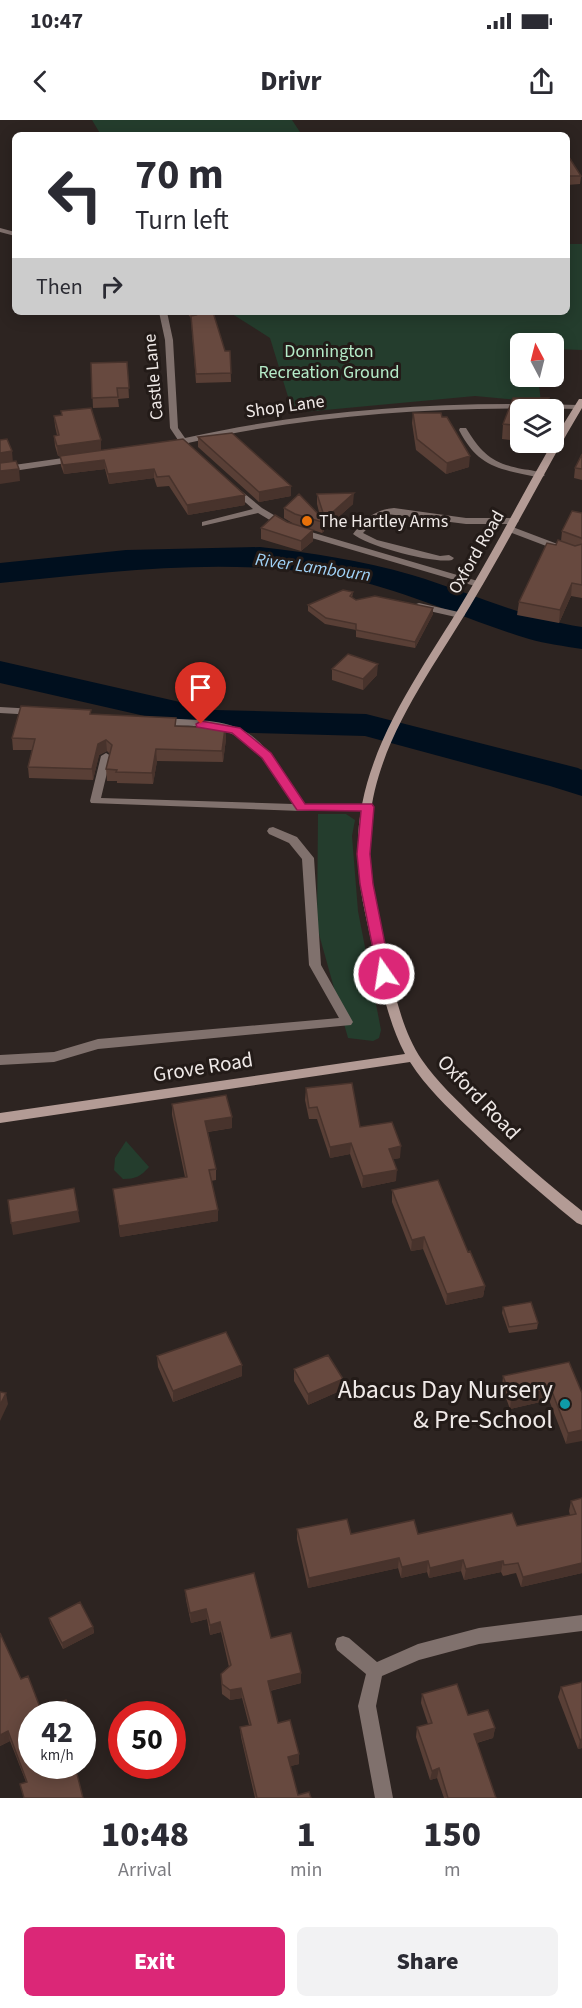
<!DOCTYPE html>
<style>
:root{--surface:#fff;--page:#f2f2f3;--text:#2b2b33;--muted:#7c7c81;--accent:#db2777}
body{margin:0;font-family:"Source Sans 3",sans-serif;background:var(--page);color:var(--text);height:100vh;display:flex;flex-direction:column;font-size:22px;white-space:nowrap}
*{box-sizing:border-box;margin:0}
p{font-size:20px;color:var(--muted)}
.icon{flex:none;width:33px;height:33px;fill:none;stroke:currentColor;stroke-width:2;stroke-linecap:round;stroke-linejoin:round}
.map{position:relative;height:1678px;overflow:hidden}
.panel{display:flex;flex-direction:column;background:var(--surface);flex:1}
.panel>*{flex:none}
.banner{position:absolute;left:12px;top:12px;width:558px;height:183px;border-radius:9px;box-shadow:0 3px 15px #0003;background:#fff;color:var(--text);overflow:hidden}
.needle{width:39px;rotate:353deg}
.fabs{position:absolute;left:510px;top:213px;display:grid;gap:12px}
.fabs a{display:grid;place-items:center;width:54px;height:54px;border-radius:9px;background:var(--surface);box-shadow:0 3px 15px #0003;font-size:30px}
.speed{position:absolute;left:18px;top:1581px;display:flex;gap:12px;font-size:30px;font-weight:700;text-align:center}
.speed>*{display:grid;place-content:center;width:78px;height:78px;border-radius:50%;background:var(--surface);box-shadow:0 3px 15px #0003;line-height:1}
.speed small{font-size:15px;font-weight:400}
.speed .limit{border:9px solid #d22;background:#fff;color:#111}
.pin{position:absolute;display:grid;place-items:center;width:51px;height:51px;color:#fff;margin:-62px -26px;border-radius:50% 50% 50% 0;rotate:-45deg;box-shadow:0 0 6px #0007}
.pin .icon{rotate:45deg}
.me{position:absolute;width:66px;margin:-33px;rotate:347deg;stroke-linejoin:round;filter:drop-shadow(0 0 4px #0008)}
.turn{display:flex;align-items:center;gap:21px;height:126px;padding:0 24px;font-size:27px}
.turn .icon{width:78px;height:78px;stroke-width:2.5}
.turn b{display:block;font-size:42px;line-height:51px}
.then{display:flex;align-items:center;height:57px;padding:0 24px;background:#0003;gap:12px;font-size:22px}
.eta{display:flex;justify-content:space-evenly;align-items:center;height:102px;text-align:center}
.eta b{font-size:36px;font-weight:800;line-height:42px}
.action{display:flex;gap:12px;margin-top:auto;padding:12px 24px}
.action a{flex:1;height:69px;border-radius:9px;background:var(--accent);color:#fff;font-size:24px;font-weight:800;line-height:69px;text-align:center}
.action a+a{background:var(--page);color:var(--text)}
.status{display:flex;justify-content:space-between;align-items:center;height:42px;padding:0 30px;background:var(--surface);direction:ltr}
.status svg{height:16px;fill:currentColor}
header{display:flex;justify-content:space-between;align-items:center;height:78px;padding:0 24px;background:var(--surface);font-size:27px;font-weight:800}
.map>svg:first-child{display:block}
.green{fill:#243d2d}
.lines{fill:none;stroke-linecap:round;stroke-linejoin:round}
.river{fill:#000f1e;fill-rule:evenodd}
.lane{fill:#80716d;fill-rule:evenodd}
.street{fill:#80716d;fill-rule:evenodd}
.secondary{fill:#b39b95;fill-rule:evenodd}
.wall{fill:#593f36}
.shaded-wall{fill:#48332c}
.building{fill:#67493f;stroke:#48332c;stroke-width:1.5}
.route{fill:#db2777;stroke:#8e194d;stroke-width:1.5}
.food-dot{fill:#e8710a;stroke:#231b18;stroke-width:2}
.culture-dot{fill:#0f9aa8;stroke:#231b18;stroke-width:2}
.labels{text-anchor:middle;stroke-width:6;stroke-linejoin:round;paint-order:stroke}
.far-park-label{font-size:18px;fill:#b5ebc8;stroke:#231b18}
.far-street-label{font-size:18px;fill:#efe9e7;stroke:#231b18}
.far-poi-label{font-size:18px;fill:#efe9e7;stroke:#231b18;text-anchor:start}
.far-water-label{font-size:18px;font-style:italic;fill:#a1d3f8;stroke:#231b18}
.street-label{font-size:21px;fill:#efe9e7;stroke:#231b18}
.near-poi-label{font-size:26px;fill:#efe9e7;stroke:#231b18;text-anchor:end}
</style>
<div class="status"><b>10:47</b><svg viewBox="0 0 49 12"><path d="M0 12V9h3v3zM5 12V6h3v6zM10 12V3h3v9zM15 12V0h3v12zM26 1h20v11H26zM47 4h2v5h-2z"/></svg></div>
<header><svg class="icon" aria-label="back" viewBox="0 0 24 24"><path d="M15 5l-7 7 7 7"/></svg>Drivr<svg class="icon" aria-label="share" viewBox="0 0 24 24"><path d="M12 15V3M7 8l5-5 5 5M5 13v7h14v-7"/></svg></header>
<div class="map">
<svg width="582" height="1678" viewBox="0 0 582 1678">
<rect width="100%" height="100%" fill="#2d2421"/>
<!-- green -->
<path class="green" d="M92 0H292L302 15H101Z
M567 124H582V230L554 229V224H520V256L538 257 541 282 475 276 293 293 270 218 229 192H567Z
M318 694H346L355 700 352 716 358 791 381 910 379 918 373 921 348 918 317 807Z
M126 1021 149 1047C141 1056 136 1059 123 1059L114 1050 115 1038Z"/>
<g class="lines">
<!-- river -->
<path class="river" d="M260 427C311 433 362 440 412 455 469 472 523 498 582 507V529C564 526 546 524 529 519 465 500 405 469 339 457 227 436 112 452 0 463V443L126 430Z
M0 541 215 590 366 594 578 648 582 650V676L550 666 365 616 215 612 0 563Z"/>
<!-- lane -->
<path class="lane" d="M0 108 15 112V116L0 112Z
M460 308H466C482 334 492 343 522 349 530 350 539 351 545 355L541 358C501 349 479 349 459 310Z
M394 388 466 398H515L519 401 515 404H466L387 394 376 399 363 413 377 420 440 436 449 435 454 438 452 440C434 444 367 426 353 414 365 399 374 390 394 388Z
M510 406 568 428 570 430 568 432H562L507 411V407Z
M419 483 463 493 465 495 460 498 416 488V484Z
M0 587 35 589 40 592 35 595 0 593Z
M160 598C185 600 214 598 238 608 268 620 287 659 304 684H368L373 687 368 690 301 691 91 683 90 681 101 636 106 633 111 636 101 678 293 684C271 649 252 612 207 607 190 605 173 607 156 603L155 601 156 599Z
M273 707 297 717 314 738 321 845 353 902 351 905 98 929 54 942 0 945V935L54 932 98 919 339 898 309 845 302 739 289 723 269 714 267 711 269 708Z"/>
<!-- street -->
<path class="street" d="M159 192H167L173 220 178 308 185 318C315 289 446 281 578 285L582 287 578 289C447 286 317 293 188 323L191 327 187 330 181 325 165 327V323L178 320 170 308 165 220Z
M77 336 81 339 80 341 0 353V347Z
M234 365 262 388 294 407 481 462 483 464 478 467 475 466 288 411 258 393 202 406V402L253 389 231 370 230 368Z
M582 1495V1511L479 1524 419 1540 382 1556 376 1586 393 1678H375L358 1586 366 1554 337 1530 335 1524 337 1518 343 1516 349 1518 377 1542 418 1524 479 1508Z"/>
<!-- secondary -->
<path class="secondary" d="M579 279H582V288C545 350 513 414 476 476 436 545 378 617 370 699 366 746 376 789 386 834 394 870 401 909 422 940 437 962 457 980 476 999 510 1031 545 1062 582 1091V1105L577 1103C540 1073 503 1041 469 1008 447 987 426 967 410 942L0 1003V993L405 934C387 900 381 862 372 825 366 796 358 766 358 736 354 634 423 551 471 468 508 405 540 340 579 279Z"/>
</g>
<!-- wall -->
<path class="wall" d="M567 34 581 56 580 64 567 65Z
M186 192H213L225 231H230L231 262 196 263 191 198Z
M127 242 129 278 118 279 119 287 93 288 91 243Z
M513 278H549L547 290H520V321L502 319 503 304Z
M61 291 101 330 58 336 55 326 54 316 57 315 55 306 54 296 62 295Z
M413 293 442 297 469 347 446 354 416 330 412 303Z
M198 317 291 376 259 382 198 327Z
M183 319 245 375V385L188 395 169 366 157 367 154 358 109 364 105 349 64 354 61 346 60 336Z
M582 334V360L574 358 575 348Z
M317 374 353 384 324 410V409V411L322 413 313 410V421L301 431 261 419V408L287 402 294 404 284 398V388L320 396 317 384Z
M582 393V478L571 476 559 503 517 495 519 482 556 425 561 421 562 411Z
M353 472 352 478 356 480 433 494 415 528 356 517V510L325 504 308 491V485Z
M332 549 377 555 363 570 332 560Z
M92 594 177 606 225 608 226 619 223 642 157 641 153 664 117 663V661H107L106 649 110 634 107 631 99 635 93 660 29 658 28 647 32 630H13L12 618Z
M306 968 360 1007 400 1038 393 1039 396 1061 362 1068 350 1034 330 1038 317 999H309L305 980Z
M172 984 232 997V1008L208 1012 216 1049V1060L211 1061 218 1090V1101L120 1117 113 1069 185 1057 172 995Z
M392 1070 468 1132 485 1166 483 1177 446 1185 423 1129 411 1131 392 1082Z
M503 1187 538 1203 537 1209 509 1213 502 1193Z
M157 1236 242 1256 173 1282 158 1247Z
M294 1249 342 1270 308 1285 294 1261Z
M503 1256 582 1273 566 1324 549 1280 510 1289 502 1267Z
M582 1378V1453L521 1467 516 1453 503 1456 501 1452 464 1460 461 1451 429 1458 427 1452 401 1458 398 1448 308 1468 297 1419V1409L351 1414H418L517 1406 570 1395 569 1391 571 1381Z
M185 1470 271 1518 301 1553V1563L270 1571 278 1603 299 1644 290 1646 298 1675 311 1678H255L241 1617 240 1607 249 1605 242 1578 230 1580 222 1574 221 1554 229 1547 221 1512 210 1515 207 1499 191 1503 186 1480Z
M49 1498 93 1507 94 1513 63 1529 50 1503Z
M0 1513 32 1594 75 1646 26 1662 10 1621 0 1626Z
M582 1562V1628L578 1629 558 1577 561 1567Z
M422 1574 495 1608 493 1618 477 1623 496 1678H444L437 1658 430 1660 416 1617 417 1607 428 1604 421 1583Z"/>
<!-- shaded-wall -->
<path class="shaded-wall" d="M101 320V330L58 336 57 326Z
M12 331 13 343 0 345V333Z
M470 336 469 347 446 354 447 343Z
M104 340 105 349 64 354 63 345Z
M19 349 20 361 0 364V351Z
M154 349V358L109 364 108 354Z
M291 366V376L259 382V372Z
M354 373 353 384 324 410 325 399Z
M245 375V385L188 395 187 385Z
M324 400V411L322 413V402Z
M313 410V421L301 431V421Z
M572 463 571 476 559 503 560 490Z
M433 488V494L415 528V522Z
M378 544 377 555 363 570V559Z
M225 608 226 619 223 642 222 631Z
M106 620 107 631 99 635 93 660 92 649 98 624Z
M156 629 157 641 153 664 152 653Z
M232 997V1008L206 1012 205 1001Z
M351 1023 350 1034 330 1038V1027Z
M401 1026 400 1038 388 1040 389 1029Z
M397 1050 396 1061 362 1068 363 1056Z
M218 1090V1101L120 1117 119 1106Z
M78 1091 80 1102 13 1115 11 1103Z
M424 1117 423 1129 411 1131 412 1120Z
M485 1166 483 1177 446 1185 447 1174Z
M242 1245V1256L173 1282V1271Z
M343 1259 342 1270 308 1285V1274Z
M551 1269 549 1280 510 1289 511 1278Z
M6 1273 8 1284 0 1301V1285Z
M582 1310V1321L566 1324 568 1313Z
M399 1438 398 1448 308 1468 309 1458Z
M463 1440 461 1451 429 1458 430 1448Z
M428 1441 427 1452 401 1458 402 1447Z
M503 1441 501 1452 464 1460 466 1449Z
M582 1443V1453L521 1467 523 1457Z
M206 1489 207 1499 191 1503 190 1493Z
M220 1502 221 1512 210 1515V1505Z
M93 1507 94 1513 63 1529 62 1523Z
M301 1553V1563L268 1571V1561Z
M241 1568 242 1578 230 1580V1570Z
M495 1608 493 1618 472 1624 474 1614Z
M8 1611 10 1621 0 1626V1615Z
M582 1619V1628L578 1629 580 1620Z
M299 1634V1644L288 1647V1637Z
M439 1648 437 1658 430 1660 432 1651Z"/>
<!-- building -->
<path class="building" d="M567 34 581 56H567Z
M193 192H213L225 231H230L231 253 196 254 191 196 196 195Z
M127 242 129 268H117L118 277 92 278 91 243Z
M513 278H549L545 290H520V306L503 304Z
M91 288 101 320 57 326 54 316 59 315 54 296 62 295 61 291Z
M413 293H441L442 297H447L470 336 447 343 417 319Z
M232 313 291 366 259 372 198 317Z
M7 319 12 331 0 333V320Z
M183 319 245 375 187 385 169 356 157 357 154 349 108 354 104 340 63 345 60 336Z
M582 334V349L575 348Z
M16 341 19 349 0 351V343Z
M354 373 325 399 317 374Z
M299 374 324 400 322 402 295 394 284 388Z
M572 391 582 393V419L581 418 562 411Z
M275 395 287 402 313 410 301 421 261 408Z
M558 420 575 426 582 424V465L572 463 560 490 519 482 547 423 556 425Z
M343 470 353 472 350 476 356 480 375 476 433 488 415 522 356 510V504L326 498 308 485Z
M348 534 378 544 363 559 332 549Z
M21 586 91 590 90 594 176 598 175 606 225 608 222 631 156 629 152 653 116 652 117 650 106 649 112 625 106 620 98 624 92 649 28 647 35 619 12 618Z
M352 963 360 1007 392 1002 401 1026 389 1029 397 1050 363 1056 351 1023 330 1027 317 987 309 988 306 968Z
M226 975 232 997 205 1001 216 1049 209 1050 218 1090 119 1106 113 1069 187 1057 172 984Z
M438 1060 468 1132 470 1131 485 1166 447 1174 424 1117 412 1120 392 1070Z
M74 1068 78 1091 11 1103 8 1080Z
M531 1182 538 1203 509 1207 503 1187Z
M226 1212 242 1245 173 1271 157 1236Z
M328 1235 343 1259 308 1274 294 1249Z
M569 1242 582 1273V1310L568 1313 551 1269 511 1278 503 1256Z
M0 1272 6 1273 0 1285Z
M582 1378V1443L523 1457 518 1443 504 1445 503 1441 466 1449 463 1440 430 1448 428 1441 402 1447 399 1438 309 1458 297 1409 347 1399 351 1414 414 1400 418 1414 512 1393 517 1406 576 1394 571 1381Z
M254 1453 271 1518 291 1513 301 1553 268 1561 278 1603 290 1600 299 1634 288 1637 298 1675 309 1672 311 1678H257L240 1607 251 1605 241 1568 230 1570 222 1564 221 1554 231 1545 220 1502 210 1505 206 1489 190 1493 185 1470Z
M80 1482 93 1507 62 1523 49 1498Z
M0 1513 21 1559 28 1556 41 1590 66 1580 71 1594H32V1646H75L83 1678H24L20 1664 27 1662 8 1611 0 1615Z
M582 1562V1619L580 1620 561 1567Z
M457 1564 468 1595 488 1590 495 1608 474 1614 496 1678H448L439 1648 432 1651 417 1607 432 1603 422 1574Z"/>
<!-- route -->
<path class="route" d="M201 601 240 608 271 633 305 684H372L374 687 370 734 373 764 391 854 389 857H380L378 854 360 764 357 734 361 691 297 690 262 638 232 613 197 607 196 604Z"/>
<!-- markers -->
<circle class="food-dot" cx="307" cy="401" r="6"/>
<circle class="culture-dot" cx="565" cy="1284" r="6"/>
<g class="labels">
<!-- far-park labels -->
<g class="far-park-label">
<text x="329" y="237">Donnington<tspan x="329" dy="21">Recreation Ground</tspan></text>
</g>
<!-- far-street labels -->
<g class="far-street-label">
<text transform="translate(153 257) rotate(-95)" y="6">Castle Lane</text>
<text transform="translate(285 286) rotate(-8)" y="6">Shop Lane</text>
<text transform="translate(476 432) rotate(-60)" y="6">Oxford Road</text>
</g>
<!-- far-poi labels -->
<g class="far-poi-label">
<text x="319" y="407">The Hartley Arms</text>
</g>
<!-- far-water labels -->
<g class="far-water-label">
<text transform="translate(313 447) rotate(8)" y="6">River Lambourn</text>
</g>
<!-- street labels -->
<g class="street-label">
<text transform="translate(203 947) rotate(-9)" y="7">Grove Road</text>
<text transform="translate(479 977) rotate(46)" y="7">Oxford Road</text>
</g>
<!-- near-poi labels -->
<g class="near-poi-label">
<text x="553" y="1278">Abacus Day Nursery<tspan x="553" dy="30">&amp; Pre-School</tspan></text>
</g>
</g>
</svg>
<div class="fabs">
<a><svg class="needle" viewBox="-14 -14 28 28"><path d="M0-13l5 13h-10z" fill="#e53935"/><path d="M0 13l5-13h-10z" fill="#7c7c81"/></svg></a>
<a><svg class="icon" aria-label="layers" viewBox="0 0 24 24"><path d="M12 4l9 5-9 5-9-5zM3 14l9 5 9-5"/></svg></a>
</div>
<div class="speed"><div>42<small>km/h</small></div><div class="limit">50</div></div>
<div class="pin" style="left:201px;top:604px;background:#d93025"><svg class="icon" aria-label="arrive" viewBox="0 0 24 24"><path d="M6 21V4h12l-3 4 3 4H6"/></svg></div>
<svg class="me" style="left:384px;top:854px" viewBox="-20 -20 40 40"><circle r="17" fill="#db2777" stroke="#fff" stroke-width="3"/><path d="M0-11L8 9 0 5-8 9z" fill="#fff"/></svg>
<div class="banner">
<div class="turn"><svg class="icon" aria-label="left" viewBox="0 0 24 24"><path d="M17 20v-9H6M10 6l-5 5 5 5"/></svg><div><b>70 m</b>Turn left</div></div>
<div class="then">Then<svg class="icon" aria-label="right" viewBox="0 0 24 24"><path d="M7 20v-9h11M14 6l5 5-5 5"/></svg></div>
</div>
</div>
<section class="panel">
<div class="eta">
<div><b>10:48</b><p>Arrival</p></div>
<div><b>1</b><p>min</p></div>
<div><b>150</b><p>m</p></div>
</div>
<div class="action"><a>Exit</a><a>Share</a></div>
</section>
